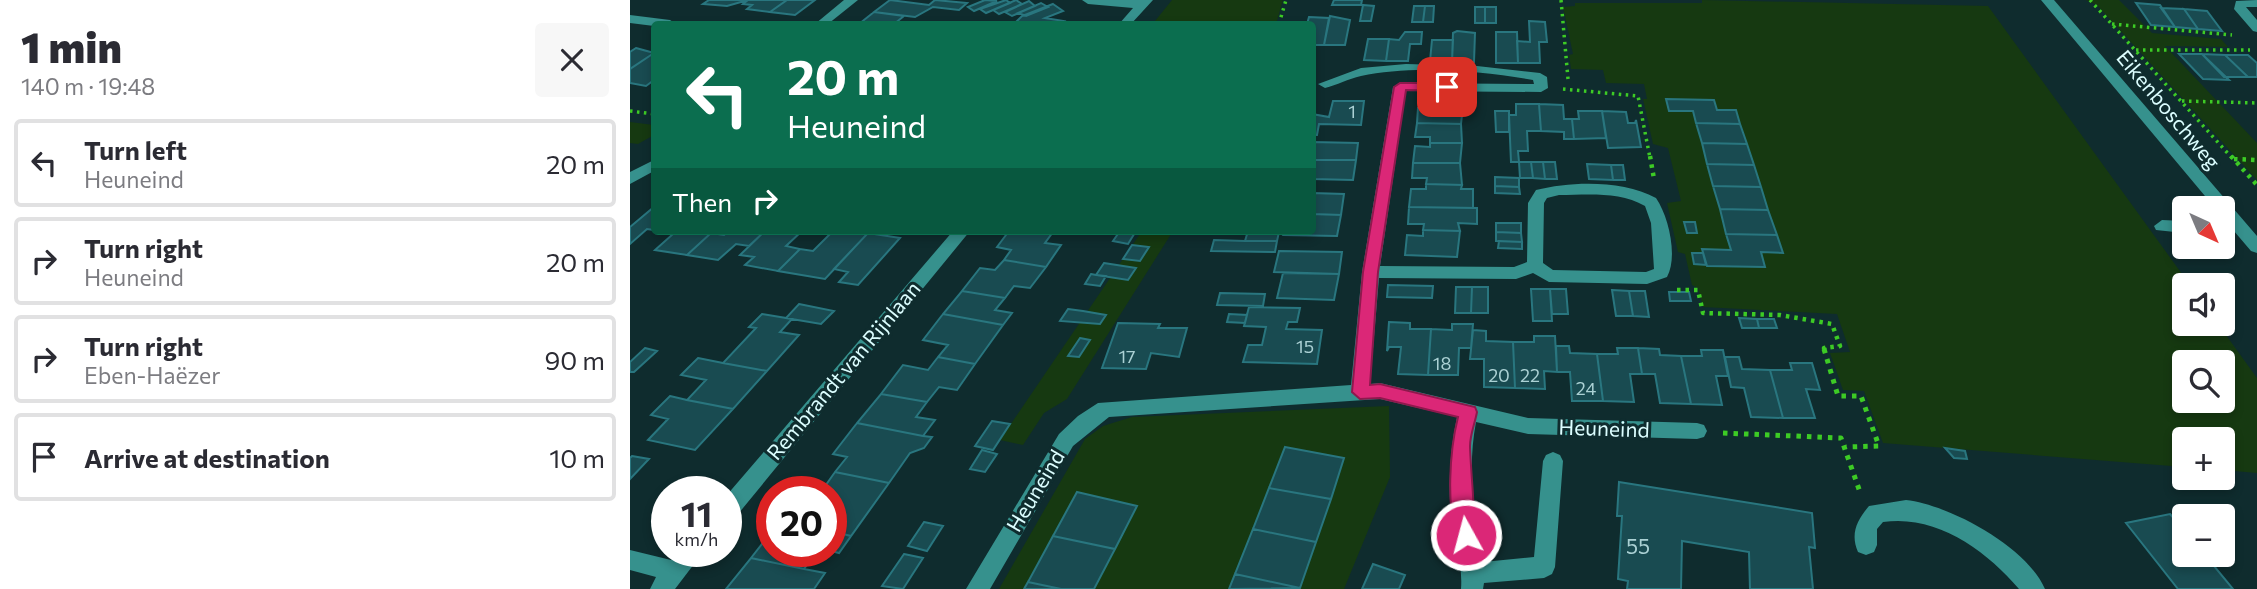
<!DOCTYPE html>
<meta charset="utf-8">
<style>
:root{--surface:#fff;--page:#f7f7f7;--text:#2b2b33;--muted:#7c7c81;--line:#e1e1e2}
body{margin:0;font-family:Commissioner,sans-serif;background:var(--page);color:var(--text);height:100vh;display:flex;flex-direction:column;font-size:26px;white-space:nowrap}
*{box-sizing:border-box;margin:0}
p{font-size:23px;color:var(--muted)}
.icon{flex:none;width:38px;height:38px;fill:none;stroke:currentColor;stroke-width:2;stroke-linecap:round;stroke-linejoin:round}
.map{position:relative;flex:1;overflow:hidden}
.sheet{display:flex;flex-direction:column;background:var(--surface);width:630px}
.sheet>*{flex:none}
.banner{position:absolute;left:21px;top:21px;width:665px;height:214px;border-radius:7px;box-shadow:0 4px 10px #0003;background:#0b6e4f;color:#fff;overflow:hidden}
.needle{width:46px;rotate:136deg}
.buttons{position:absolute;left:1542px;top:196px;display:grid;gap:14px}
.buttons a{display:grid;place-items:center;width:63px;height:63px;border-radius:7px;background:var(--surface);box-shadow:0 4px 10px #0003;font-size:35px}
.speed{position:absolute;left:21px;top:476px;display:flex;gap:14px;font-size:35px;font-weight:700;text-align:center}
.speed>*{display:grid;place-content:center;width:91px;height:91px;border-radius:50%;background:var(--surface);box-shadow:0 4px 10px #0003;line-height:1}
.speed small{font-size:18px;font-weight:400}
.speed .limit{border:10px solid #d22;background:#fff;color:#111}
.pin{position:absolute;display:grid;place-items:center;width:60px;height:60px;color:#fff;margin:-30px;border-radius:14px;box-shadow:0 4px 10px #0006}
.me{position:absolute;width:77px;margin:-38px;rotate:353deg;stroke-linejoin:round;filter:drop-shadow(0 0 5px #0008)}
.turn{display:flex;align-items:center;gap:24px;height:147px;padding:0 21px;font-size:32px}
.turn .icon{width:91px;height:91px;stroke-width:2.5}
.turn b{display:block;font-size:49px;line-height:60px}
.then{display:flex;align-items:center;height:66px;padding:0 21px;background:#0003;gap:14px;font-size:26px}
.round{display:grid;place-items:center;flex:none;width:74px;height:74px;border-radius:7px;background:var(--page)}
.overview{display:flex;align-items:center;justify-content:space-between;height:119px;padding:0 21px}
h1{font-size:42px;font-weight:800;line-height:52px}
ul{padding:0;list-style:none}
li{display:flex;align-items:center;gap:21px;height:88px;margin:0 14px 10px;padding:0 7px;border:4px solid var(--line);border-radius:7px}
li div{flex:1}
li b{display:block;font-size:26px}
li em{font-style:normal}
main{display:flex;flex:1;min-height:0}
.map>svg:first-child{display:block}
.green{fill:#163911;fill-rule:evenodd}
.building{fill:#194b51;stroke:#29767f;stroke-width:2}
.lines{fill:none;stroke-linecap:round;stroke-linejoin:round}
.path-far2{stroke:#3dcb25;stroke-width:3.5;stroke-dasharray:2.5 4.5;stroke-linecap:butt}
.path-far1{stroke:#3dcb25;stroke-width:4.5;stroke-dasharray:3.5 5;stroke-linecap:butt}
.path{stroke:#3dcb25;stroke-width:5;stroke-dasharray:4.5 6;stroke-linecap:butt}
.minor{fill:#36918d;fill-rule:evenodd}
.route{fill:#db2777;stroke:#8e194d;stroke-width:2}
.labels{text-anchor:middle;stroke-width:6;stroke-linejoin:round;paint-order:stroke}
.number-label{font-size:18px;fill:#abd1d4}
.street-label{font-size:21px;fill:#dcfeff;stroke:#0f2c2e}
.near-number-label{font-size:21px;fill:#abd1d4}
</style>
<main>
<section class="sheet">
<div class="overview"><div><h1>1 min</h1><p>140 m · 19:48</p></div><a class="round"><svg class="icon" aria-label="close" viewBox="0 0 24 24"><path d="M6 6l12 12M18 6L6 18"/></svg></a></div>
<ul>
<li><svg class="icon" aria-label="left" viewBox="0 0 24 24"><path d="M17 20v-9H6M10 6l-5 5 5 5"/></svg><div><b>Turn left</b><p>Heuneind</p></div><em>20 m</em></li>
<li><svg class="icon" aria-label="right" viewBox="0 0 24 24"><path d="M7 20v-9h11M14 6l5 5-5 5"/></svg><div><b>Turn right</b><p>Heuneind</p></div><em>20 m</em></li>
<li><svg class="icon" aria-label="right" viewBox="0 0 24 24"><path d="M7 20v-9h11M14 6l5 5-5 5"/></svg><div><b>Turn right</b><p>Eben-Haëzer</p></div><em>90 m</em></li>
<li><svg class="icon" aria-label="arrive" viewBox="0 0 24 24"><path d="M6 21V4h12l-3 4 3 4H6"/></svg><div><b>Arrive at destination</b></div><em>10 m</em></li>
</ul>
</section>
<div class="map">
<svg width="1627" height="589" viewBox="0 0 1627 589">
<rect width="100%" height="100%" fill="#0f2c2e"/>
<!-- green -->
<path class="green" d="M542 0H653L646 24H563L525 21Z
M1072 0 1358 6 1560 285H1554V324H1588L1627 378V473L1593 470 1592 439H1554V467L1253 443 1234 391 1213 390 1200 353 1220 352 1207 314 1073 307 1068 288 1062 285 1055 254 1048 252 1037 203 1051 201 1038 148 1023 144 1013 99H1017L1014 84 976 83 973 70 941 69 939 55 943 54 933 7 945 6V3H1072ZM1554 362H1592V401H1554Z
M1456 0H1489L1522 33 1591 39 1598 47 1535 46 1627 143V180L1467 5Z
M0 122 24 125V135L8 144 0 143Z
M512 231H543L437 399 414 413 393 445 370 440Z
M759 406 760 477 714 589H369L455 439 473 426 502 417Z"/>
<!-- building -->
<path class="building" d="M79 0H118L97 6 73 4Z
M118 0H157L140 12 117 9 122 5 113 4Z
M157 0H185L165 15 140 12Z
M260 0 299 5 305 0 337 3 329 10 303 7 285 17 244 12Z
M355 0 367 1 344 11 338 7Z
M376 0 380 3 356 13 350 9Z
M386 0 392 4 369 14 363 10Z
M704 0H732L731 5H702Z
M399 1 405 6 382 16 375 12Z
M411 3 418 7 396 16 388 13Z
M1506 3 1530 5 1545 27 1521 25Z
M423 4 433 11 415 18 434 21 430 24H384L392 16Z
M733 5 744 6 741 21H730Z
M784 6H795L793 22H782Z
M795 6H804L803 22H793Z
M845 7H855V23H845Z
M855 7H866V23H855Z
M1531 8 1554 9 1568 29 1545 27Z
M1554 9 1577 11 1592 31 1568 29Z
M244 12 274 16 264 24H229Z
M700 16 720 20 715 45H694Z
M679 17 699 18 694 45H682V24H677Z
M899 21 915 22 917 42H909L910 63H888L887 41 900 42Z
M827 31 845 33 844 62H822L823 33Z
M775 32H792L791 44H780L778 61H756L759 39 769 40Z
M866 32H887L888 63H866Z
M738 39H759L756 61 734 60Z
M802 40H823L822 62 800 61Z
M6 48 24 53 0 69V52Z
M24 53V80L16 86 0 83V69Z
M1549 54H1572L1599 80 1573 79Z
M1572 54 1595 55 1618 77H1594Z
M1595 55H1618L1627 63V77H1618Z
M802 96 834 97 831 124 787 123 788 108H801Z
M1036 99 1084 100 1087 110H1106L1110 124 1066 123 1063 111H1039Z
M703 101H734L731 125 689 124 687 135H682V114L699 117Z
M886 104H909L911 131H897L898 151H888L889 162H881L879 115H886Z
M909 104 933 105 934 119H942L944 139H934V132L911 131Z
M865 111H879V132H866Z
M948 111H972L976 138 944 139 942 119H949Z
M972 111 996 112 998 123H1005L1006 120 1011 147 978 148Z
M787 123 831 124 832 143H800V137H785Z
M1066 123 1110 124 1117 144 1072 143Z
M682 142 728 143 726 160H682Z
M800 143H832L830 163H783L785 146 800 147Z
M1072 143 1117 144 1124 165 1077 164Z
M682 160H726L723 180 682 179Z
M889 162H901L903 178H890Z
M901 162H913L915 179 903 178Z
M913 162H925L927 179H915Z
M783 163H830L832 185 796 184 797 178H782Z
M957 164 981 165 983 180 959 179Z
M1077 164 1124 165 1131 187 1083 186Z
M981 165H993L995 180H983Z
M865 177 889 178V187L865 186Z
M796 184 832 185 831 189H843V208L779 207 781 189H796Z
M865 186 889 187 890 194 865 193Z
M1083 186 1131 187 1138 210 1090 209Z
M682 193 714 194 711 215 682 214Z
M24 207V230L17 229 0 244V227Z
M779 207 847 208V224L828 223 830 231 793 230 794 224H778Z
M1090 209 1138 210 1147 235 1096 234Z
M682 214 711 215 707 236 653 235 649 231H682Z
M1054 222H1065L1067 233H1057Z
M866 223H891V233L866 232Z
M793 230 830 231 827 257 775 255 777 235 793 236Z
M31 231H69L81 233 57 255 25 250 43 234Z
M99 231H135L119 246 106 244 88 260 57 255 81 233 94 235Z
M135 231H172L156 246 170 249 148 271 115 265 124 257 110 255Z
M203 231 238 233 195 279 148 271 170 249 183 251Z
M379 231 423 232 415 243 431 245 416 267 374 260 381 250 367 247Z
M490 231H506L498 244 483 241Z
M618 231 649 232 647 241H615Z
M866 232 891 233 892 242 866 241Z
M238 233 270 238 228 285 209 282 218 272 204 269Z
M1096 234 1147 235 1153 253 1131 252 1135 267 1077 266 1072 249 1101 250Z
M584 240 615 241H647L645 252 581 251Z
M869 241 892 242V249L868 248Z
M502 245 519 247 510 261 493 259Z
M649 251 712 252 709 274 644 272Z
M1062 253H1073L1076 265 1064 264Z
M374 260 416 267 400 288 384 286 375 298 332 291 350 268 365 270Z
M474 263 506 268 498 280 466 275Z
M653 273 709 274 704 300 647 298Z
M461 274 466 275 476 276 470 286 455 284Z
M758 285 803 286 802 298 757 297Z
M826 287H842L841 313H825Z
M842 287H858V313H841Z
M901 289H920L922 321H903Z
M920 289H936L938 314H922Z
M982 290 999 291 1003 316H986Z
M332 291 375 298 365 310 382 313 373 325 313 314Z
M999 291H1015L1019 317 1003 316Z
M1039 292H1059L1061 301H1040Z
M590 293 635 294 633 306 587 305Z
M169 304 204 311 191 324 156 318Z
M619 307 670 308 667 322H658L656 329 692 330 687 364 613 362 618 345H632L636 327 614 326Z
M438 309 453 311 476 315 470 324 430 321Z
M132 314 162 319 150 332 169 335 137 371 93 363 126 328 119 327Z
M313 314 373 325 345 364 308 357 318 345 293 340Z
M599 314 617 315 615 323 597 322Z
M1109 318 1127 319 1129 328H1112Z
M1127 319H1144L1147 328H1129Z
M759 322 780 323V329H801L798 375 768 374 771 347H759L757 351Z
M488 323 530 324 528 328H557L549 357 521 353 516 369 472 368Z
M822 324H843L841 348H829L828 375H798L801 329 822 330Z
M843 330 856 331V341L883 342 885 388 854 387V359H840Z
M904 336H925L927 372 914 371 915 389 885 388 883 342H904Z
M450 338 460 340 449 357 438 356Z
M926 346H939L940 353 967 354 973 401H942L940 372H927Z
M15 348 27 351 4 372H0V362Z
M987 348H1008L1012 374H1000L1004 402 973 401 967 354H988Z
M1008 348 1029 349 1030 355 1051 356 1061 404 1030 403 1025 374H1012Z
M1071 350H1093L1098 376H1086L1092 405 1061 404 1051 356H1072Z
M308 357 345 364 327 390 309 387 297 402 251 394 273 365 298 370Z
M1095 357H1109L1112 369 1140 370 1153 418 1121 417 1114 388 1101 387Z
M68 358 93 363 137 371 103 409 57 400 76 380 51 375Z
M1160 363H1182L1190 390 1176 389 1185 418H1153L1140 370H1162Z
M251 394 297 402 286 417 305 420 293 436 227 423Z
M40 396 57 400 103 409 65 450 18 440 38 419 21 415Z
M362 421 380 424 363 450 345 446Z
M227 423 293 436 302 437 294 448 280 453 259 483 205 472 217 457 203 454Z
M655 447 714 458 701 499 639 488Z
M1315 448 1335 451 1337 459 1324 458Z
M352 450 367 454 355 472 340 469Z
M2 456 19 459 0 479V458Z
M205 472 259 483 221 536 201 531V492H173L178 485 193 489Z
M989 482 1182 513 1185 548 1179 547 1183 589H1120L1119 552 1052 541 1051 589H997L998 581 988 579 992 516H987Z
M639 488 701 499 686 542 623 529Z
M447 492 507 506 485 549 423 536Z
M1540 514 1554 530V555H1575L1603 589H1548L1496 523Z
M294 522 313 526 297 551 278 546Z
M623 529 686 542 670 588 605 574Z
M142 531V551H187L174 569 121 558Z
M201 531 221 536 209 553 201 551Z
M423 536 485 549 464 589H431L398 582Z
M274 554 293 558 273 589 252 586Z
M121 558 174 569 195 573 184 589H96Z
M743 564 775 575 769 589H732Z
M605 574 670 588 599 589Z
M398 582 431 589H394Z"/>
<g class="lines">
<!-- path-far2 -->
<path class="path-far2" d="M931 0 938 79
M1460 0 1602 158
M649 24 656 0
M1482 24 1602 35
M1506 50H1620
M933 89 1008 96 1020 158
M1552 101 1627 103
M0 111 24 114"/>
<!-- path-far1 -->
<path class="path-far1" d="M1020 156 1024 179
M1601 156 1627 185
M1604 159 1627 160
M1047 290H1068L1073 313 1150 315 1202 324 1210 346 1194 348 1195 351"/>
<!-- path -->
<path class="path" d="M1194 349 1208 396H1231L1249 446 1216 447
M1093 433 1211 438 1230 492"/>
<!-- minor -->
<path class="minor" d="M214 0H228L198 24H185Z
M452 0H523L501 24H489L503 8 458 4Z
M1411 0H1424L1627 236V253L1621 251 1592 217V208H1585Z
M1627 0V7H1616L1627 20V32L1623 31 1604 9 1606 1Z
M0 15 40 20 46 24 24 26 0 23Z
M776 64 847 66 910 73 917 77 918 88 911 92 776 91 750 266 884 267 897 262 898 203 906 190C942 181 993 180 1026 198 1039 217 1048 257 1037 277L1017 284 919 282 903 273 886 279 749 278 740 384 750 383 898 418 1067 423 1074 425 1077 431 1074 437 1067 439 898 434 846 422C837 470 844 514 853 562L904 557 913 461 916 455 923 452 930 455 933 461 925 567 922 574 914 578 854 583 853 589H831C833 563 824 540 821 514 818 482 820 449 827 417L750 399 479 417 443 446 360 589H336L429 434 448 416 468 403 721 385 732 272 763 87 770 83 904 84 903 80C853 71 781 65 731 76 718 79 707 85 695 88L688 84 731 68ZM929 195C957 195 989 191 1015 206L1021 223 1024 269 1016 272 923 270 913 263 914 203 917 198Z
M24 160V171L0 184V172Z
M1532 220 1554 221V233L1526 230 1524 226Z
M323 231H340L104 519 96 522V496Z
M1276 500C1320 505 1397 547 1415 589H1389C1356 550 1306 514 1253 522L1247 529V545L1244 552 1236 555 1228 552C1220 534 1227 520 1239 506Z
M0 550 41 560 49 551H74L45 589H20L26 577 0 570Z"/>
</g>
<!-- route -->
<path class="route" d="M770 83H817L824 87 817 91 776 90 748 272 740 385 750 384 845 407 847 412C845 423 840 435 840 446 840 462 847 533 844 541L836 544 829 541C815 510 820 449 828 417L750 398 730 399 722 392 733 272 764 87Z"/>
<g class="labels">
<!-- number labels -->
<g class="number-label">
<text x="722" y="118">1</text>
<text x="675" y="353">15</text>
<text x="497" y="363">17</text>
<text x="812" y="370">18</text>
<text x="869" y="382">20</text>
<text x="900" y="382">22</text>
<text x="956" y="395">24</text>
</g>
<!-- street labels -->
<g class="street-label">
<text transform="translate(1538 110) rotate(50)" y="7">Eikenboschweg</text>
<text transform="translate(214 371) rotate(-50)" y="7">Rembrandt van Rijnlaan</text>
<text transform="translate(974 429) rotate(2)" y="7">Heuneind</text>
<text transform="translate(406 491) rotate(-59)" y="7">Heuneind</text>
</g>
<!-- near-number labels -->
<g class="near-number-label">
<text x="1008" y="554">55</text>
</g>
</g>
</svg>
<div class="buttons">
<a><svg class="needle" viewBox="-14 -14 28 28"><path d="M0-13l5 13h-10z" fill="#e53935"/><path d="M0 13l5-13h-10z" fill="#7c7c81"/></svg></a>
<a><svg class="icon" aria-label="sound" viewBox="0 0 24 24"><path d="M4 9h4l5-4v14l-5-4H4zM17 9q2 3 0 6"/></svg></a>
<a><svg class="icon" aria-label="search" viewBox="0 0 24 24"><circle cx="10" cy="10" r="6"/><path d="M15 15l6 6"/></svg></a>
<a>+</a>
<a>−</a>
</div>
<div class="speed"><div>11<small>km/h</small></div><div class="limit">20</div></div>
<div class="pin" style="left:817px;top:87px;background:#d93025"><svg class="icon" aria-label="arrive" viewBox="0 0 24 24"><path d="M6 21V4h12l-3 4 3 4H6"/></svg></div>
<svg class="me" style="left:836px;top:535px" viewBox="-20 -20 40 40"><circle r="17" fill="#db2777" stroke="#fff" stroke-width="3"/><path d="M0-11L8 9 0 5-8 9z" fill="#fff"/></svg>
<div class="banner">
<div class="turn"><svg class="icon" aria-label="left" viewBox="0 0 24 24"><path d="M17 20v-9H6M10 6l-5 5 5 5"/></svg><div><b>20 m</b>Heuneind</div></div>
<div class="then">Then<svg class="icon" aria-label="right" viewBox="0 0 24 24"><path d="M7 20v-9h11M14 6l5 5-5 5"/></svg></div>
</div>
</div>
</main>
